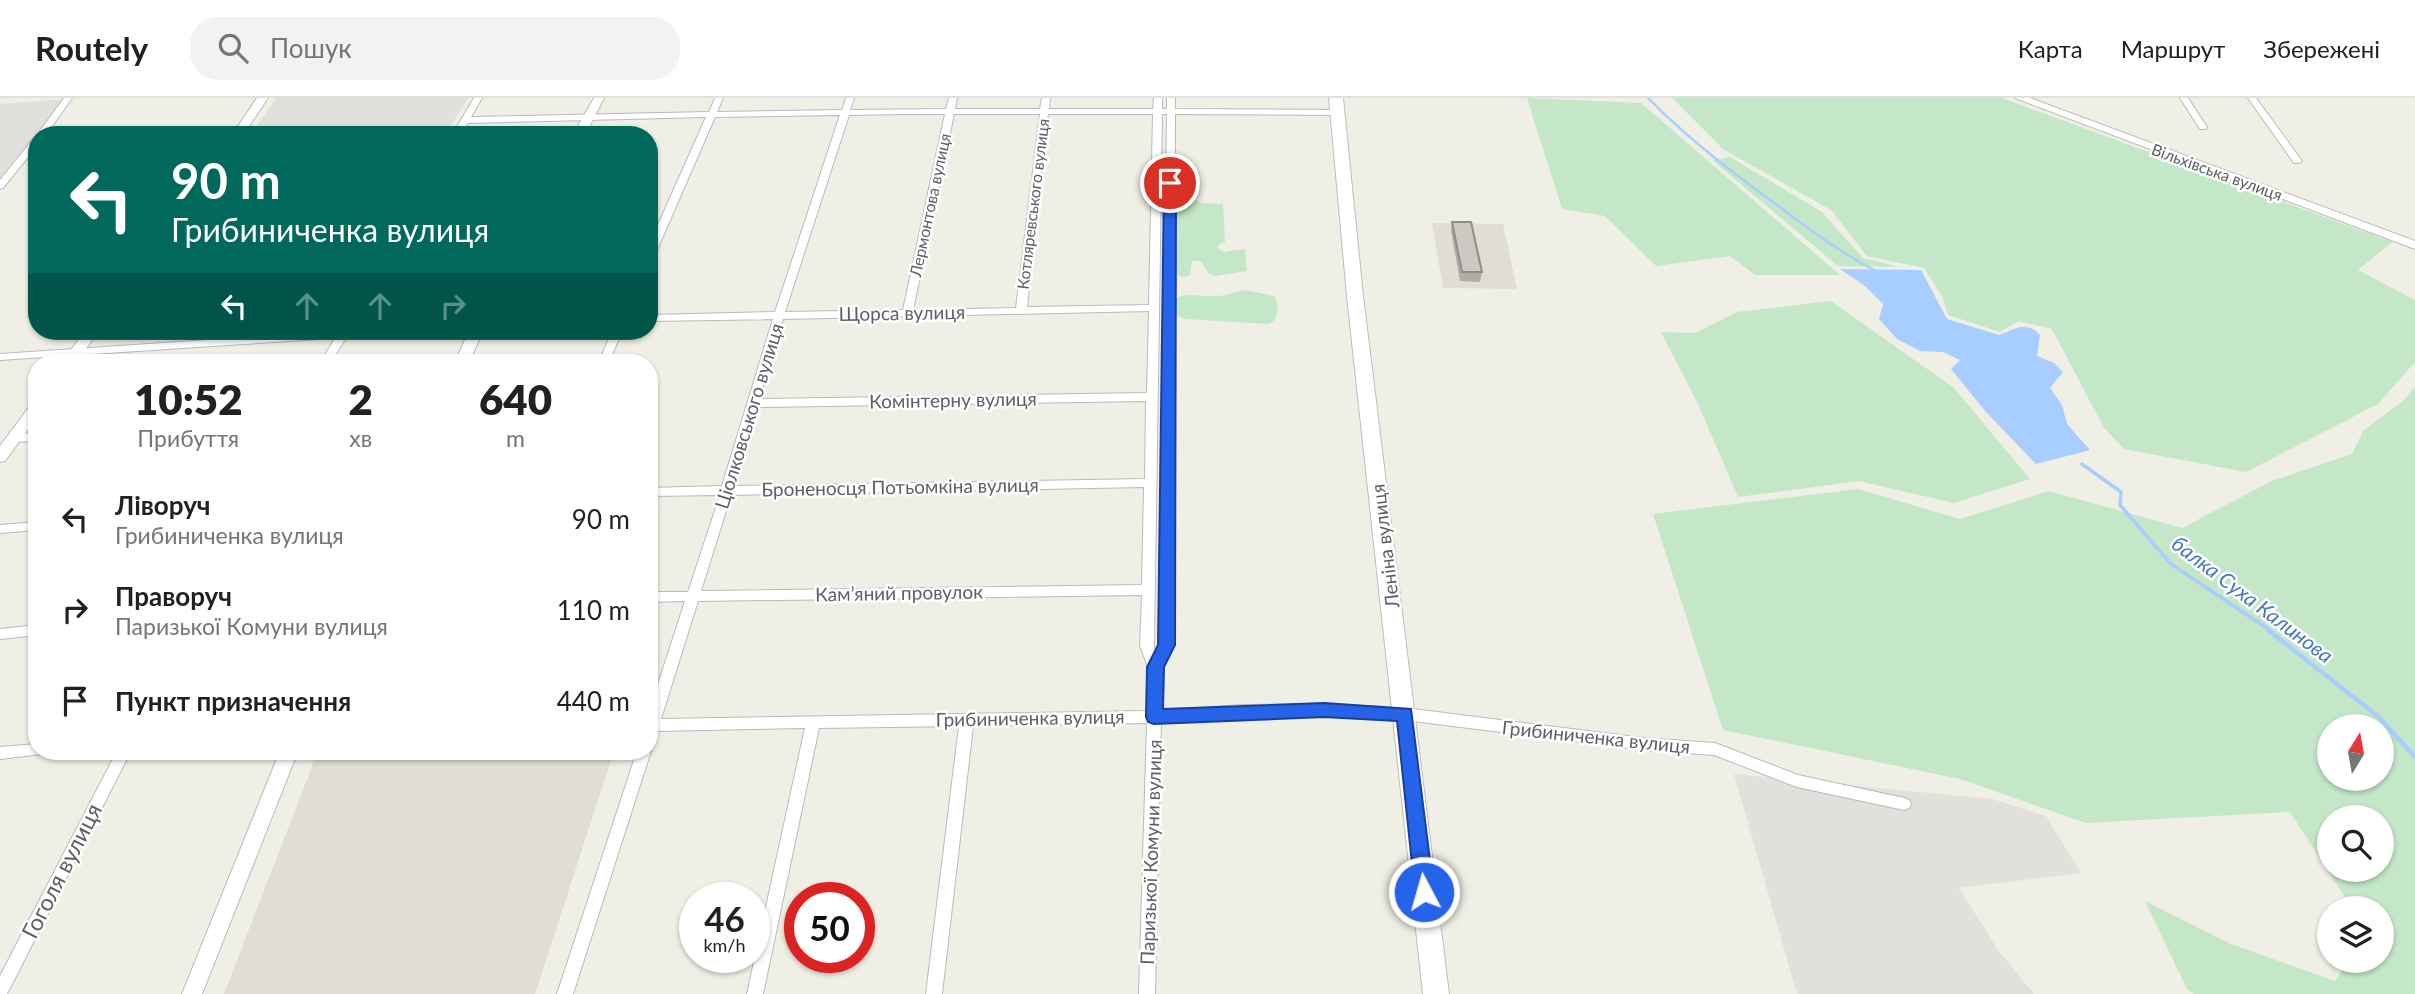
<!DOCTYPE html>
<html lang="uk">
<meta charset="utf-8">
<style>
:root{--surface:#fff;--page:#f2f2f2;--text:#202124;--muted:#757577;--line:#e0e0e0}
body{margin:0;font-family:Lato,sans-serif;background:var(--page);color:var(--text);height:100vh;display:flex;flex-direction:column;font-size:26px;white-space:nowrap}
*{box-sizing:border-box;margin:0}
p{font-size:23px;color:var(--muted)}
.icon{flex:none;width:38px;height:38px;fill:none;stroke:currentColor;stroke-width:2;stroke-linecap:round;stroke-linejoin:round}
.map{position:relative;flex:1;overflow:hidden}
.drawer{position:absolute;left:28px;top:256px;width:630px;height:406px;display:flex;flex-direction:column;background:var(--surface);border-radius:28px;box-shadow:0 2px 5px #0004}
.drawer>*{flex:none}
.hud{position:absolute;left:28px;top:28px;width:630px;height:214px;border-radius:28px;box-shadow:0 2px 5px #0004;background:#00695c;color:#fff;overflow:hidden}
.needle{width:46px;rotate:11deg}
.controls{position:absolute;left:2317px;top:616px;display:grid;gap:14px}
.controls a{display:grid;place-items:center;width:77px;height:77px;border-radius:50%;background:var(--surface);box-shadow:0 2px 5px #0004;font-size:35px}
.speed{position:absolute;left:679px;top:784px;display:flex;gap:14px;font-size:35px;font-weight:700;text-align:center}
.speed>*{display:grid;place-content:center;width:91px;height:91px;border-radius:50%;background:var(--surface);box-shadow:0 2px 5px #0004;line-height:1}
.speed small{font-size:18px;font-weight:400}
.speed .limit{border:10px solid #d22;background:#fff;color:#111}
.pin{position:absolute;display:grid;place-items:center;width:60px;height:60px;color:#fff;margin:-30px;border:4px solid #fff;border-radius:50%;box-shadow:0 2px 7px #0007}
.me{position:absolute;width:77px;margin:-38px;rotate:354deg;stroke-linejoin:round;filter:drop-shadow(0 0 5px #0008)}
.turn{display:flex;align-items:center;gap:24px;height:147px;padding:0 28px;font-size:32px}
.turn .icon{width:91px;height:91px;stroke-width:2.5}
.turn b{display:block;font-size:49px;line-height:60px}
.lanes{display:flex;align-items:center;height:66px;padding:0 28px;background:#0003;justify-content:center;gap:35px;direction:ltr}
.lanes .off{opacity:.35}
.eta{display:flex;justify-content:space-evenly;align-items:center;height:119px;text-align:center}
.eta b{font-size:42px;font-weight:800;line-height:49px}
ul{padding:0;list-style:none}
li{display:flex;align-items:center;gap:21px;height:91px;padding:0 28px}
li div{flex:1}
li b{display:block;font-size:26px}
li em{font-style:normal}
header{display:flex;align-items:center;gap:42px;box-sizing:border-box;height:98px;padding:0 35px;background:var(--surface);border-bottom:2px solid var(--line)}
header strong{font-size:33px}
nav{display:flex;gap:38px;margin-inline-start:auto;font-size:24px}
.search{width:490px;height:63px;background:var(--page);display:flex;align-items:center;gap:18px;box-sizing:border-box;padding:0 24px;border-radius:28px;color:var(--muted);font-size:26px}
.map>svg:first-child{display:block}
.industrial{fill:#e1e0da}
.education{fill:#e0ded4}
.green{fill:#c3e7c7;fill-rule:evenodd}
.water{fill:#a7cefe}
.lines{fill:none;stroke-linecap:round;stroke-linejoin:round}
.stream-far2{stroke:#a7cefe;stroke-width:2.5}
.stream-far1{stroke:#a7cefe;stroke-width:3.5}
.stream{stroke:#a7cefe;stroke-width:4.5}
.minor-casing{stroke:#b8babf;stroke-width:2}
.tertiary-casing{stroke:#b8babf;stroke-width:2}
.secondary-casing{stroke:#bbbdc3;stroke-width:2}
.minor{fill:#fff;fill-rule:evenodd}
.tertiary{fill:#fff;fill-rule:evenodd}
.secondary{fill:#fff;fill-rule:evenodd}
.wall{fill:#afada8}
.building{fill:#ccc9c3;stroke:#8f8d88;stroke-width:2}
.route{fill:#2563eb;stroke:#184099;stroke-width:2}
.labels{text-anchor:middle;stroke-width:5;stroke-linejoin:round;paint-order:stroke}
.far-street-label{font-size:16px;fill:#5e6066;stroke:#fff}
.street-label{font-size:19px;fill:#5e6066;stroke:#fff}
.water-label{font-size:21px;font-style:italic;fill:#4976c3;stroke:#fff}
.near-street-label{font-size:23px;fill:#5e6066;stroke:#fff}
</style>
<header>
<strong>Routely</strong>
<div class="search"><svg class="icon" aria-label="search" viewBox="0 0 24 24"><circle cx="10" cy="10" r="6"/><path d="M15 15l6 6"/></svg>Пошук</div>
<nav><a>Карта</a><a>Маршрут</a><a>Збережені</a></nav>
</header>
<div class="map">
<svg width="2415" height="896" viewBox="0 0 2415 896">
<rect width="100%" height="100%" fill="#f0efe6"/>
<!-- industrial -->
<path class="industrial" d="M276 0H468L445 37H251Z
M63 1 37 39 0 86V6Z
M1734 676 1992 701 2046 718 2081 775 1959 790 1998 852 2034 896H1797Z"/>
<!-- education -->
<path class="education" d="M1432 125 1503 126 1517 191 1443 190Z
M318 653H614L535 896H224Z"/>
<!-- green -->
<path class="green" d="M1527 0 1641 5 1840 177H1755L1730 158 1656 168 1605 118 1562 111Z
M1672 0H2002L2392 144 2358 172 2415 202V264L2378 306 2246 374 2124 351 2104 330 2052 231 2018 223 2000 234 1948 217 1942 198 1924 170 1867 158 1831 112 1723 51Z
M1730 59 1822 114 1863 160 1900 169 1838 168 1712 62Z
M1173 94H1182L1201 105 1223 106 1225 144 1219 146 1217 150 1224 154 1245 151 1247 173 1216 178 1209 176 1201 163H1192L1190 177 1183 179 1175 177Z
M1245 192 1275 198 1278 208 1275 222 1269 226 1186 221 1172 215V203C1185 192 1201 200 1217 198 1226 198 1236 194 1245 192Z
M1831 203 1954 290 2030 381 1954 405 1859 383 1738 399 1698 306 1661 234 1695 235 1737 214Z
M2415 289V896H2194L2187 891 2145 803 2231 846 2335 883 2348 863H2382V810H2352L2290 714 2086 725 1960 681 1723 632 1653 416 1858 391 1960 421 2049 393 2182 430 2272 383 2352 356 2363 333 2403 303ZM2382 628V681H2329V628ZM2382 719V772H2329V719Z"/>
<!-- water -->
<path class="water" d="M1840 171 1921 172 1947 221 1999 237C2016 231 2025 222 2040 237L2037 258 2054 265 2063 274 2050 290 2062 307 2067 326 2090 352 2036 366 1985 313 1951 271 1960 262 1943 254 1920 253 1897 241 1879 221 1883 206 1865 188Z"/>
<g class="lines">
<!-- stream-far2 -->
<path class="stream-far2" d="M1648 0C1691 44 1740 80 1789 116 1816 136 1843 156 1874 172"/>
<!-- stream-far1 -->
<path class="stream-far1" d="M2082 366 2121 394 2120 407 2171 466 2271 533"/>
<!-- stream -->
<path class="stream" d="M2268 532 2379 619 2415 659"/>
<defs>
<path id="minor" d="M64 0H72L46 37H37Z
M474 0H482L471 19 709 14 715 0H723L717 14 842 12 846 0H854L850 12 946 11 949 0H957L955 11H1040L1042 0H1050L1049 11H1153L1154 0H1162V11H1167V0H1175V11L1341 12 1342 14 1338 17 1175 16 1173 547 1162 569 1161 613 1241 607 1324 606 1405 610 1644 640 1715 645 1798 677 1904 700 1909 702 1911 706 1909 710 1904 712 1797 689 1714 657 1644 652 1405 622 1324 618 1241 619 1161 624 1155 896H1139L1147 625 973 628 942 896H926L959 628 819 630 763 896H747L805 630 657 633 654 640 649 642V614L685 503 649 504V494H688L720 397 649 398V390L722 388 773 221 649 223V217L775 214 840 17 715 19 654 159 649 162V147L706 19 468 25 461 37H452ZM902 16H945L903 212 785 214 849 17ZM954 16H1040L1016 210 913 212ZM1048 16H1153L1149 207 1027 209ZM1162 16H1167L1159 547 1156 554 1154 548ZM1149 213 1147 295 759 301 783 221ZM1146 303 1145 381 734 388 757 309ZM1144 389 1142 487 701 493 731 397ZM1142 497 1140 548 1148 569 1147 613 661 621 698 503Z
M2180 0H2188L2207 29 2206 31H2200Z
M2248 0H2256L2302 63 2300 65H2294Z
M37 39V48L3 90 0 91V82L34 40Z
M340 233H401L396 236 346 240 331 264H321L335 240 0 262V256Z
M612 233H622L609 264H599Z
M37 335V343L13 344 7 340 13 336Z
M37 424V432L0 435V427Z
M37 527V537L0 541V531Z
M37 646V653H44L42 656 0 661V649Z
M649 649 651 653 573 896H557L637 653H649Z
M117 653H131L7 896H0V878Z"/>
<path id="tertiary" d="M257 0H268L243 37H232Z
M594 0H604L585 37H573Z
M2015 0H2030L2415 143V151Z
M85 233H99L76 264H62Z
M469 233H483L469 264H455Z
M37 303V319L5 363 0 364V348L32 305Z
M280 653H298L202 896H182Z"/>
<path id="secondary" d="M1329 0H1343L1363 198 1449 896H1423L1347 198Z"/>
</defs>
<!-- minor casing -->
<use href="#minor" class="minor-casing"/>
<!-- tertiary casing -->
<use href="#tertiary" class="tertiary-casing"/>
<!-- secondary casing -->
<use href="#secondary" class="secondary-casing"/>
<!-- minor -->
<use href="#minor" class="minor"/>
<!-- tertiary -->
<use href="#tertiary" class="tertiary"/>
<!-- secondary -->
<use href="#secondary" class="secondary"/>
</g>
<!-- wall -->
<path class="wall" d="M1452 124 1482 174 1480 184 1460 183 1451 133Z"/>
<!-- building -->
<path class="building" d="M1452 124H1471L1482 174H1462Z"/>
<!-- route -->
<path class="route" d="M1170 82 1176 85 1175 547 1164 569 1163 611 1324 605 1411 611 1434 794 1431 801 1424 803 1418 801 1415 794 1397 623 1324 619 1154 626 1148 624 1146 619 1147 569 1158 547 1164 85Z"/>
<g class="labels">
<!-- far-street labels -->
<g class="far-street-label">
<text transform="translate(2217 74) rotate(20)" y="6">Вільхівська вулиця</text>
<text transform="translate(1033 106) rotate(-83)" y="6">Котляревського вулиця</text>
<text transform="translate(930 107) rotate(-78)" y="6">Лермонтова вулиця</text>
</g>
<!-- street labels -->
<g class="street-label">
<text transform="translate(902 215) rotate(-1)" y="7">Щорса вулиця</text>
<text transform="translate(953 302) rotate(-1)" y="7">Комінтерну вулиця</text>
<text transform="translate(749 318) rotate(-73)" y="7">Ціолковського вулиця</text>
<text transform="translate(900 389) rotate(-1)" y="7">Броненосця Потьомкіна вулиця</text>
<text transform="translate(1385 448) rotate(-97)" y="7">Леніна вулиця</text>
<text transform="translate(899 495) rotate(-1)" y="7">Кам’яний провулок</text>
<text transform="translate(1030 620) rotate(-1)" y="7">Грибиниченка вулиця</text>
<text transform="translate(1596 639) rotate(6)" y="7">Грибиниченка вулиця</text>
<text transform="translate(1151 754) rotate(-88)" y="7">Паризької Комуни вулиця</text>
</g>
<!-- water labels -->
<g class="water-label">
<text transform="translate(2252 502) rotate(37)" y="7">балка Суха Калинова</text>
</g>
<!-- near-street labels -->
<g class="near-street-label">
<text transform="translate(62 773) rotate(-63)" y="8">Гоголя вулиця</text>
</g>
</g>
</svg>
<div class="controls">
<a><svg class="needle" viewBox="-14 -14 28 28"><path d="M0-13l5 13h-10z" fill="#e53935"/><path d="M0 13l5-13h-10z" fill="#757577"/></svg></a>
<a><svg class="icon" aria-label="search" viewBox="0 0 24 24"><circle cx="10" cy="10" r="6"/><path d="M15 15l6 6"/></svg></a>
<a><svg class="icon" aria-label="layers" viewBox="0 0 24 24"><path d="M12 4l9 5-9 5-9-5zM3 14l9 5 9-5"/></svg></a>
</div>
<div class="speed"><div>46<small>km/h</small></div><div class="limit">50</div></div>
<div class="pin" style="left:1170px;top:85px;background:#d93025"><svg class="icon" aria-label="arrive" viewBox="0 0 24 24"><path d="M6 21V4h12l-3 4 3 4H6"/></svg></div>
<svg class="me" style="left:1424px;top:794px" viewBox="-20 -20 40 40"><circle r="17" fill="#2563eb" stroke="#fff" stroke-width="3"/><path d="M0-11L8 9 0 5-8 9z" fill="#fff"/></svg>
<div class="hud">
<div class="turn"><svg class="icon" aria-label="left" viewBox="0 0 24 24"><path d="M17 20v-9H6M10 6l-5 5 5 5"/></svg><div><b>90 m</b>Грибиниченка вулиця</div></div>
<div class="lanes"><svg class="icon" aria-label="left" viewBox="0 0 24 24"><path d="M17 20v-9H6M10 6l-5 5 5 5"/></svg><svg class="icon off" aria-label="ahead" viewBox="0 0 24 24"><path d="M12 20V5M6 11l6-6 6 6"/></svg><svg class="icon off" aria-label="ahead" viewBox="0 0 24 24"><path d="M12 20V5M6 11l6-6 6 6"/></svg><svg class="icon off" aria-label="right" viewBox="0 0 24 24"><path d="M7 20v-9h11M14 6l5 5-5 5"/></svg></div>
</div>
<section class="drawer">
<div class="eta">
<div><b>10:52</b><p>Прибуття</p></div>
<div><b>2</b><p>хв</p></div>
<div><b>640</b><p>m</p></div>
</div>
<ul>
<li><svg class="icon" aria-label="left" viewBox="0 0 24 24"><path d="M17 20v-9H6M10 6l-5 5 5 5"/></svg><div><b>Ліворуч</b><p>Грибиниченка вулиця</p></div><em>90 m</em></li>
<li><svg class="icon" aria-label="right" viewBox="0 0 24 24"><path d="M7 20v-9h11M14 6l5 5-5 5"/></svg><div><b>Праворуч</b><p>Паризької Комуни вулиця</p></div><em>110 m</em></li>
<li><svg class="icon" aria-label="arrive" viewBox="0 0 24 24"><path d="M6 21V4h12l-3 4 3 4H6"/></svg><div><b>Пункт призначення</b></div><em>440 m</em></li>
</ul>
</section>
</div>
